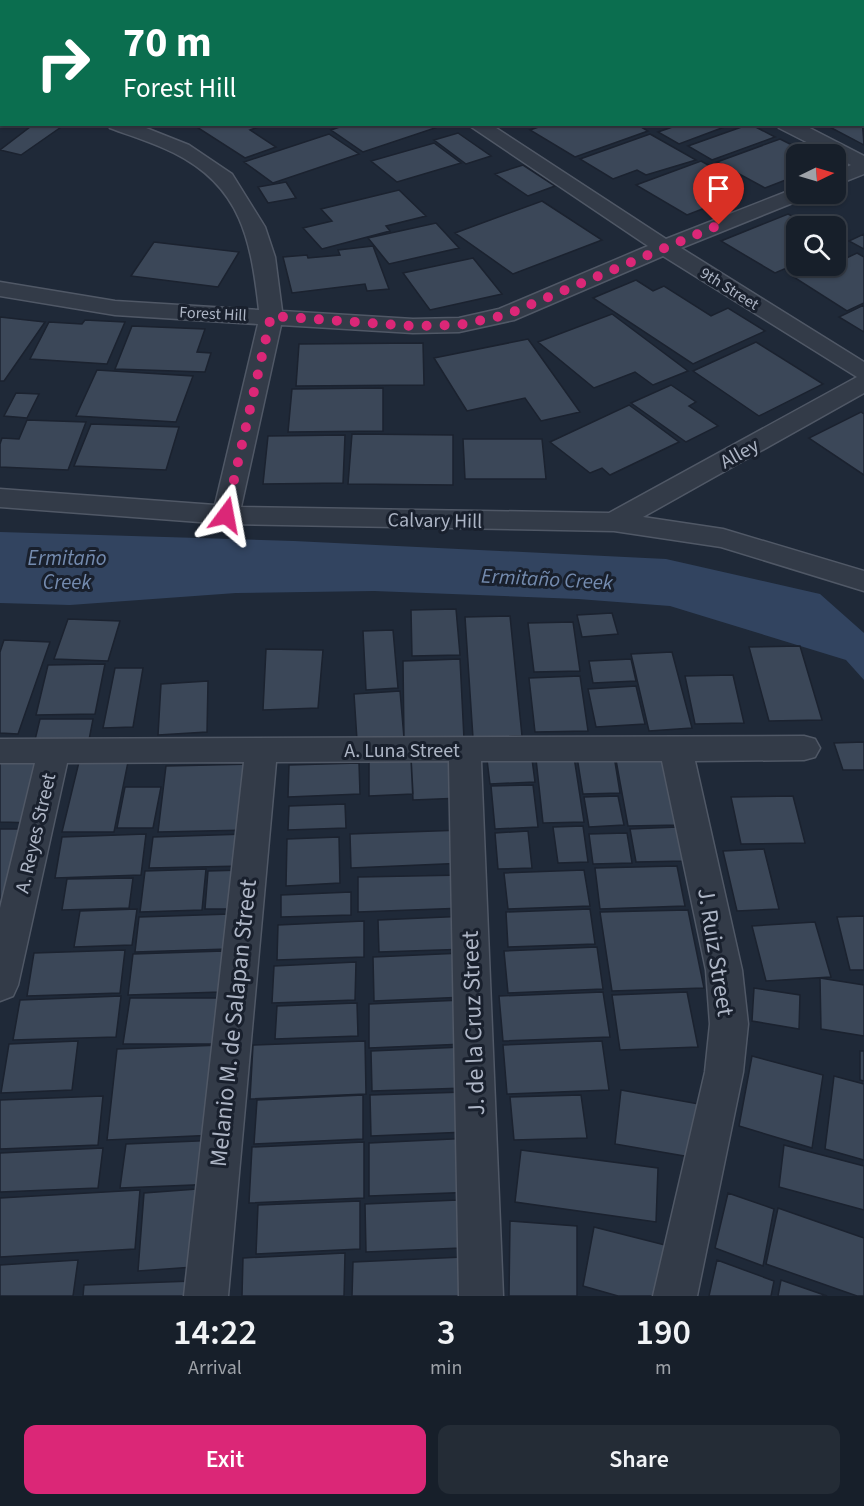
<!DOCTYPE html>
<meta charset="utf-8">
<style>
:root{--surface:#171f2a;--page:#242c36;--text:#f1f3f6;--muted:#9ea2a8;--line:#363d47;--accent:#db2777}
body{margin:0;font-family:"Source Sans 3",sans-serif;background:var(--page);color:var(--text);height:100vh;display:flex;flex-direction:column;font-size:22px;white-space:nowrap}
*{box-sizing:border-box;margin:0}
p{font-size:20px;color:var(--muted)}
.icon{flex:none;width:33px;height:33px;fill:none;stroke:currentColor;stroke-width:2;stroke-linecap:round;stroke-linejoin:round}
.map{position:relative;height:1296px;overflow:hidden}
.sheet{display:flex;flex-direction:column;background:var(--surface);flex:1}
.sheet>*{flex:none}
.banner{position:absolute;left:0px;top:0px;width:864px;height:126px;box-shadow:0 2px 4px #0004,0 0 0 2px var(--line);background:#0b6e4f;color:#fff;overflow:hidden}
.needle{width:39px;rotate:85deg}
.buttons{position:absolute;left:786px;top:144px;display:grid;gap:12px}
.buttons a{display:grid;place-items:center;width:60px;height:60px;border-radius:12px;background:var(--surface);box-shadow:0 2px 4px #0004,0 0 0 2px var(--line);font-size:30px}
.pin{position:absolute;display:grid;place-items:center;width:51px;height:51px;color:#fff;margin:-62px -26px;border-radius:50% 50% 50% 0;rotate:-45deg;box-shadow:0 0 6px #0007}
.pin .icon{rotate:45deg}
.me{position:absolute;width:66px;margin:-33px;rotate:13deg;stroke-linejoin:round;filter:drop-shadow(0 0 4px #0008)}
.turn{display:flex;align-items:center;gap:21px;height:126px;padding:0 24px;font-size:27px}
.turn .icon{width:78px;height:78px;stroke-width:2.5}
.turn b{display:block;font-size:42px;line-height:51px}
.eta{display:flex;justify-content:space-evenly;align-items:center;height:102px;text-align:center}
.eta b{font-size:36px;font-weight:600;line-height:42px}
.cta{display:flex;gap:12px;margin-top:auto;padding:12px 24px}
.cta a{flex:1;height:69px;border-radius:12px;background:var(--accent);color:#fff;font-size:24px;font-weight:600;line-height:69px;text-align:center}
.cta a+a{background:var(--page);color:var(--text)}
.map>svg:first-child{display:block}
.water{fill:#324460}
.building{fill:#3b4758;stroke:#1b222f;stroke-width:1.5}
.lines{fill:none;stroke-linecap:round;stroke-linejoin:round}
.lane-casing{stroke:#505866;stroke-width:3}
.street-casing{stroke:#505866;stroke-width:3}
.lane{fill:#333b48;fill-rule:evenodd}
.street{fill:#333b48;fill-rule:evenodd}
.route{stroke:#db2777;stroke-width:10;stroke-dasharray:0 18}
.labels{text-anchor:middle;stroke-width:6;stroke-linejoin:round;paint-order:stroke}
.far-street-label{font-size:16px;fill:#adb5c5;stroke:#19202d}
.street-label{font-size:20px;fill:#adb5c5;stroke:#19202d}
.water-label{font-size:21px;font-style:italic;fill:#748baf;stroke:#19202d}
.near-street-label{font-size:24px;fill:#adb5c5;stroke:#19202d}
</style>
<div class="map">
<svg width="864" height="1296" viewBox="0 0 864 1296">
<rect width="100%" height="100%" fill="#1f2938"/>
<!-- water -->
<path class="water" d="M0 532 294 541 666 559 820 594 864 633V680L846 660 670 606 578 599 374 591 236 593 70 605 0 603Z"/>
<!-- building -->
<path class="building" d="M862 117 864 145 824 124H862Z
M34 124 64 125 21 155 0 150Z
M192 124H267L250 130 276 147 245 158Z
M348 124H439L441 126 363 152 331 130Z
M547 124H636L648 131 575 157 530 130Z
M681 124H724L727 126 679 144 658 132Z
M750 124 775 137 712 160 688 146Z
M458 133 491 156 466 164 434 140Z
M329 134 359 154 273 183 244 162Z
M650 134 696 160 646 175 637 170 613 179 580 159Z
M780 139 810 154H796V176L765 188 717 162Z
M434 143 461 163 397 182 371 161Z
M701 161 730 177 706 186 728 199 687 215 636 185Z
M523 165 555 186 528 196 495 174Z
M286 182 296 198 268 203 258 187Z
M399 190 426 216 386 226 390 231 322 249 303 228 332 221 321 209Z
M542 201 602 240 513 274 455 233Z
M788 214 811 226H796V264L775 273 721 241Z
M436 223 459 248 389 264 368 238Z
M864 234V249L849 241Z
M154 242 239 252 218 287 131 276Z
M373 246 389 289 367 291 365 284 292 293 283 257 307 255 308 258 340 255 338 250Z
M857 253 864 257V303L847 311 792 276 817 266H836V263Z
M473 258 502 294 430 310 403 273Z
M636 280 653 291 664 286 711 316 728 308 765 331 693 364 593 298Z
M864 305V332L839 317Z
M612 314 688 371 653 385 635 372 594 388 538 342Z
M0 317 45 322 4 381H0Z
M85 320 125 322 107 364 30 359 49 322 82 324Z
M132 326 205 329 197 352 211 353 205 372 115 369Z
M528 339 580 412 541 421 525 398 467 411 434 358Z
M756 342 823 384 759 416 693 371Z
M423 343 424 385 296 386 299 344Z
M97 370 193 376 176 422 76 416Z
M671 385 696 402 689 406 718 426 686 442 631 403Z
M383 388V431L288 432 292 389Z
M16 393 39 394 27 418 4 416Z
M629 405 679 442 610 475 602 468 590 473 550 442Z
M861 412 864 414V475L809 438Z
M27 420 86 422 68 470 0 467V444L2 438 19 439Z
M91 424 179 427 166 470 74 466Z
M352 434 453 435V485L348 484Z
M345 435 343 483 263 484 268 436Z
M463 439H542L546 479H465Z
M456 609 460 655 412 656 411 610Z
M612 613 618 634 582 637 577 615Z
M510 616 522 736 473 738 465 617Z
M68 619 120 621 108 661 54 659Z
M573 622 580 671 534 672 528 623Z
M393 630 398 688 366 690 363 631Z
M4 640 50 642 18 734 0 733V652Z
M800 646 822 720 769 721 749 647Z
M266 649 323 650 318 708 263 710Z
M672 652 692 728 649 731 631 654Z
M460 659 464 739 404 740 403 661Z
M631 659 636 681 593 683 589 661Z
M105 664 95 714 36 715 48 665Z
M115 668H143L133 727 103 728Z
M733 675 744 723 695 724 685 676Z
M580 676 588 731 535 732 529 678Z
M208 681 207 732 158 735 161 684Z
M636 686 645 724 596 727 588 689Z
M400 691 404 738 357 740 354 694Z
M40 719H93L89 740H35Z
M864 742V770H843L834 743Z
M458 756 462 798 413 800 411 759Z
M614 756 620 793 583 794 577 757Z
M411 757 413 794 369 796V758Z
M574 757 584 822 543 823 536 759Z
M532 759 535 782 490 784 487 760Z
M666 759 680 825 628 826 616 760Z
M0 760 52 761 36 823 0 822Z
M79 762H128L114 832H62Z
M359 763 360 794 288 797 289 765Z
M255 764 249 830 158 832 166 766Z
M533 785 538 827 495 829 491 786Z
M125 787H161L153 828H117Z
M618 796 624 825 589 827 584 797Z
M793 796 805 843 741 844 731 797Z
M345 804 346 828 288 830 289 806Z
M583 826 588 862 558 863 553 827Z
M678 827 686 861 636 862 630 829Z
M0 829H30L0 911Z
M463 830 466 863 351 868 350 834Z
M528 831 532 868 498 869 495 833Z
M627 833 632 863 593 864 589 834Z
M146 834 141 875 55 878 62 837Z
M246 834 243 866 149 868 153 837Z
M339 837 340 883 286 886 287 839Z
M764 849 779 909 737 911 723 851Z
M677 866 685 906 600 909 595 868Z
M206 869 202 910 140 912 145 871Z
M243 870 241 909H205L208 871Z
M584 870 590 906 508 909 504 873Z
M464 875 465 908 358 912V877Z
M133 878 129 908 62 910 67 879Z
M351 892V915L281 917V895Z
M137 909 132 945 74 947 80 911Z
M590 909 595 944 508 947 506 912Z
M688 910 704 988 612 991 600 912Z
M231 914 228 949 135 952 139 917Z
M468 916 470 949 379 952 378 920Z
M864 916V970H850L837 917Z
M364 921V957L277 960 278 925Z
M815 922 831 977 766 981 752 926Z
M597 947 603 989 508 993 504 951Z
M125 950 120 993 27 996 34 953Z
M224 951 221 992 128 995 133 954Z
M463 953 466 997 374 1001 373 957Z
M356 962 355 1000 272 1003 274 966Z
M820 978 864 985V1036L821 1029Z
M754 988 800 995 799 1029 752 1021Z
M603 992 610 1037 503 1041 499 996Z
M687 992 698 1047 620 1050 612 995Z
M121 996 116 1037 13 1040 20 1000Z
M130 998H221L217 1044H123Z
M463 1000 465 1044 369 1048V1004Z
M357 1003 358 1036 275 1039 277 1006Z
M78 1041 72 1090 1 1093 9 1044Z
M365 1041 366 1094 250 1099 253 1045Z
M602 1041 609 1090 507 1094 503 1045Z
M222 1045 216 1135 107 1140 117 1049Z
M463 1047 466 1088 372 1091 371 1051Z
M860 1051H864V1081L860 1080Z
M752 1056 823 1075 812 1148 739 1126Z
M834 1076 864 1084V1160L825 1149Z
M621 1090 699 1104 696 1158 615 1144Z
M465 1092 467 1132 371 1136 370 1095Z
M363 1095V1139L254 1144 257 1100Z
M581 1095 587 1138 514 1140 510 1097Z
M103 1096 98 1145 0 1149V1100Z
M473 1138 477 1192 369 1196V1143Z
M221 1140 217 1184 120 1188 126 1144Z
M364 1142V1198L249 1203 252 1147Z
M784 1145 864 1166V1210L779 1187Z
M103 1148 98 1188 0 1192V1153Z
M521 1150 658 1168 656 1222 515 1202Z
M197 1189 194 1267 138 1271 144 1193Z
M140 1190 135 1249 0 1257V1198Z
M728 1193 774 1209 763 1266 715 1248Z
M458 1200 461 1248 366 1252 365 1204Z
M360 1201V1249L256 1254 258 1205Z
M778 1208 864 1238V1296H857L766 1264Z
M510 1221 577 1226V1296H509Z
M594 1227 665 1245 658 1296H618L583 1286Z
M345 1253 344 1296H242L243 1258Z
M463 1257 466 1296H352L353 1262Z
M78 1260 73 1296H0V1265Z
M717 1260 774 1281 771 1296H709Z
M781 1280 827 1296H778Z
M193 1281 192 1296H83L84 1285Z"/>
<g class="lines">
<defs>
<path id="lane" d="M320 0H329L319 2Z"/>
<path id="street" d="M0 0H9L10 2H2L0 7Z
M532 0H550L551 2H533Z
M792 0H810L811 2H793Z
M862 22H864V33H862Z
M0 94 2 95V106H0Z
M108 124H136L189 145 232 174 265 227 275 257 282 311 413 319 459 318 499 309 648 246 467 124H490L666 239 791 190 796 188V194H808L805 198 681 248 864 362V393L643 517 723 529 864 571V591L721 547 614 531 226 524 0 507V489L215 505 258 324 115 315 0 296V282L115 301 259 310C251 241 242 187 174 153 154 143 131 136 110 128ZM663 256 857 377 609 513 241 507 281 325 413 333 459 332 514 320Z
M777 124H802L864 156V174L836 185V172L851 165 836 157V154H830L779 128Z
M804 736 815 739 820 748 815 757 804 760 695 761 742 970 748 1024 743 1072 697 1296H653L705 1072 710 1024 706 970 662 761H481L503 1296H459L449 761 276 762 228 1296H184L244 762 67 763 18 985 13 996 0 1001V908L35 763H0V739Z"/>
</defs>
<!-- lane casing -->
<use href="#lane" class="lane-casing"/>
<!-- street casing -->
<use href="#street" class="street-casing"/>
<!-- lane -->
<use href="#lane" class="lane"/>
<!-- street -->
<use href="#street" class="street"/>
</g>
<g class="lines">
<!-- route -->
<path class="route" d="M226 515 271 316 413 326 459 325 506 315 719 225"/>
</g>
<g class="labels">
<!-- far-street labels -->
<g class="far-street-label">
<text transform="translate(730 288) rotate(32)" y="6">9th Street</text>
<text transform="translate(213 313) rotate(3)" y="6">Forest Hill</text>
</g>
<!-- street labels -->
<g class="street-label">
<text transform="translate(739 453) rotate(-29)" y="7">Alley</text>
<text transform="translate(435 520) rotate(1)" y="7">Calvary Hill</text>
<text x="402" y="757">A. Luna Street</text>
<text transform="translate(35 833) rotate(-77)" y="7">A. Reyes Street</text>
</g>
<!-- water labels -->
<g class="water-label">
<text x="67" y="565">Ermitaño<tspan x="67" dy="24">Creek</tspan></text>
<text transform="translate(547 579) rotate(3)" y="7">Ermitaño Creek</text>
</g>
<!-- near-street labels -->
<g class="near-street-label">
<text transform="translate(716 952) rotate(81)" y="8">J. Ruiz Street</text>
<text transform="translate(233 1023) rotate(-84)" y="8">Melanio M. de Salapan Street</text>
<text transform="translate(473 1023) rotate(-92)" y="8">J. de la Cruz Street</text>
</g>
</g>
</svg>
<div class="buttons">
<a><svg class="needle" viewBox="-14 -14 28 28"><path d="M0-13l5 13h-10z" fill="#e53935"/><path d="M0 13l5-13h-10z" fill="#9ea2a8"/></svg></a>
<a><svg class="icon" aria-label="search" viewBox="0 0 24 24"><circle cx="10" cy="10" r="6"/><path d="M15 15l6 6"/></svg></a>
</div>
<div class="pin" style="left:719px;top:225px;background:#d93025"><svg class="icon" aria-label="arrive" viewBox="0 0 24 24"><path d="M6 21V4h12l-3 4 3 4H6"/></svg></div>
<svg class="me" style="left:226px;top:515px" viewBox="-20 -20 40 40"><path d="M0-17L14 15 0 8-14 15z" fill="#db2777" stroke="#fff" stroke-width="4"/></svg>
<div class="banner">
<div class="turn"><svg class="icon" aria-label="right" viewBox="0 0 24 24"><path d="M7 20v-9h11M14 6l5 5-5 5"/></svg><div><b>70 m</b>Forest Hill</div></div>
</div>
</div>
<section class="sheet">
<div class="eta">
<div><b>14:22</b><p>Arrival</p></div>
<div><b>3</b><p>min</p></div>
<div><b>190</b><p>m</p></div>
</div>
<div class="cta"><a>Exit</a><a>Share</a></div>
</section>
